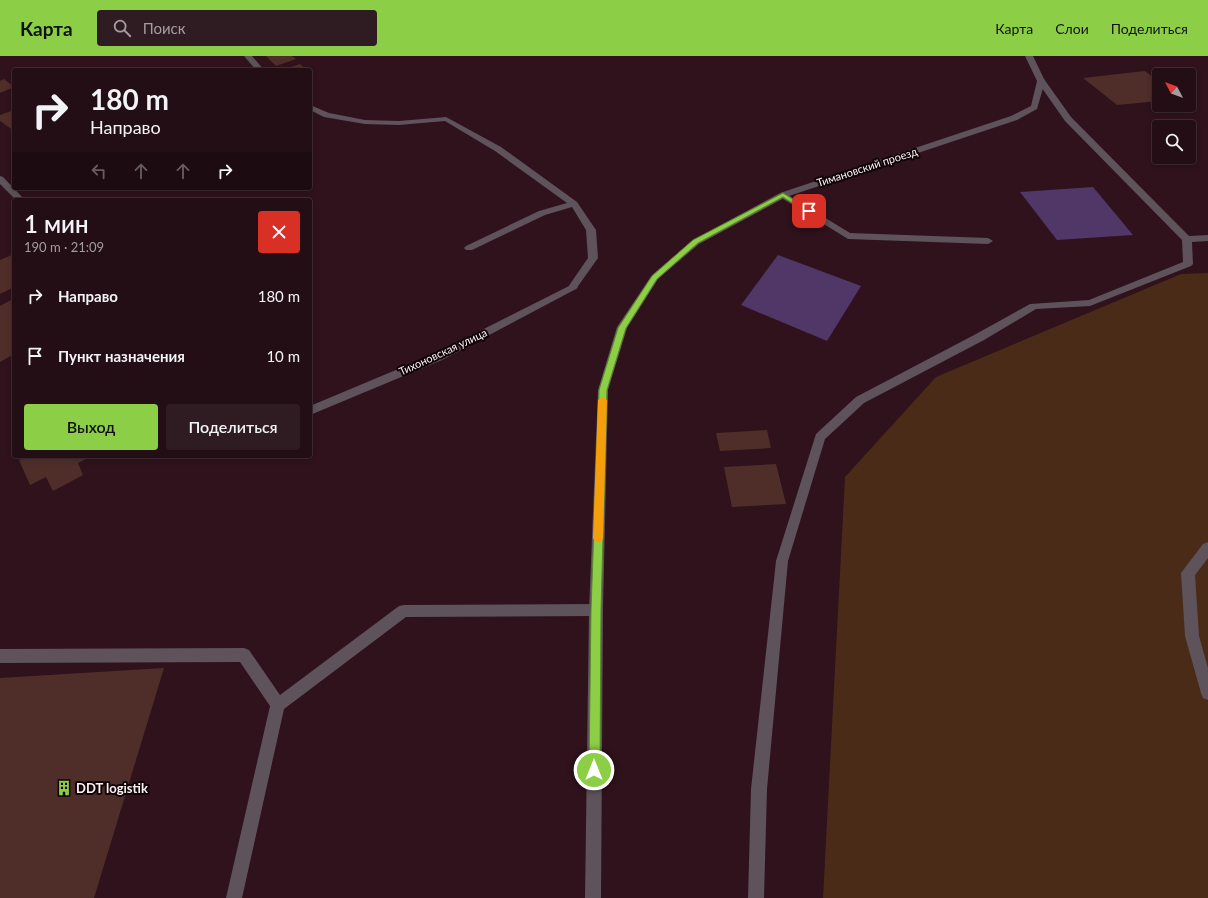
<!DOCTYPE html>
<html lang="ru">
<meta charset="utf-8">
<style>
:root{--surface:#230e15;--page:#2f1c22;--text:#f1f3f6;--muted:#a39ca0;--line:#402e34;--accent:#8cce45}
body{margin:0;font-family:Lato,sans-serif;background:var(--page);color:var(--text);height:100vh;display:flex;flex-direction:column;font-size:15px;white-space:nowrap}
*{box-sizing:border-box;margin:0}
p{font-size:13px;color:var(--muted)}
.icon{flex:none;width:22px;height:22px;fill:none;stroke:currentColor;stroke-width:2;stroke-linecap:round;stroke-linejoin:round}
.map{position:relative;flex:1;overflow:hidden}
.side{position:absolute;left:12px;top:142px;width:300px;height:260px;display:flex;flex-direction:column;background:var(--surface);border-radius:4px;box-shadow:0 2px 6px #0003,0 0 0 1px var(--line)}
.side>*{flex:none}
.guide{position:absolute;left:12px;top:12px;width:300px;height:122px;border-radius:4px;box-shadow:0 2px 6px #0003,0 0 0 1px var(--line);background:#230e15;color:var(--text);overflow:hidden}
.needle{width:26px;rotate:311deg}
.tools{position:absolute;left:1152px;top:12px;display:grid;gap:8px}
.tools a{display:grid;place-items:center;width:44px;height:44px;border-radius:4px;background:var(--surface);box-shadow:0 2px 6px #0003,0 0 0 1px var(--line);font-size:20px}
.pin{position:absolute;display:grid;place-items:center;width:34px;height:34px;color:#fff;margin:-17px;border-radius:8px;box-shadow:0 2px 6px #0006}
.me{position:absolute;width:44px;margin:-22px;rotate:0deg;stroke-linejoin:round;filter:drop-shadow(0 0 3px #0008)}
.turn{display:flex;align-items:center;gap:14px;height:84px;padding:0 12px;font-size:18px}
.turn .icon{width:52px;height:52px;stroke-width:2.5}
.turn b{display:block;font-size:28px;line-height:34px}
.lanes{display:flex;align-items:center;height:38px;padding:0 12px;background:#0003;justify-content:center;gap:20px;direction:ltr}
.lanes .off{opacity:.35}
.round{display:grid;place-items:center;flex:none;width:42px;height:42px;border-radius:4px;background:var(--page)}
.overview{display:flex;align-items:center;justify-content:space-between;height:68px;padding:0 12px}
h1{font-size:24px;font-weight:600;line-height:30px}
.button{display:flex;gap:8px;margin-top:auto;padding:8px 12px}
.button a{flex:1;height:46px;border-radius:4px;background:var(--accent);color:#111;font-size:16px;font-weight:600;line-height:46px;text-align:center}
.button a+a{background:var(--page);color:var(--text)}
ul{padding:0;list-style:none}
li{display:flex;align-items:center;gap:12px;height:60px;padding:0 12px}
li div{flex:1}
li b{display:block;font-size:15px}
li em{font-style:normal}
header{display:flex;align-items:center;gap:24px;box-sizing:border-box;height:56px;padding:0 20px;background:var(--accent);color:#111}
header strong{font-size:19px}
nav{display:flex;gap:22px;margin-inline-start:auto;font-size:14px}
.search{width:280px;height:36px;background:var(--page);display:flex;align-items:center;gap:10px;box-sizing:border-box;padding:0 14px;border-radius:4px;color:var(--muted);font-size:15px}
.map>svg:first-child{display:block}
.green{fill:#492b18}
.water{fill:#513668}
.building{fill:#4f2e2a}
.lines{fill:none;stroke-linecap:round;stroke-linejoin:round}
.service{fill:#5e525b;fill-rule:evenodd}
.minor{fill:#5e525b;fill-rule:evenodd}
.route{fill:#8cce45;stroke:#5b862d}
.slow{fill:#f59e0b}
.labels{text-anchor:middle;stroke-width:4;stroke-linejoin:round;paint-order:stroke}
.street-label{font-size:11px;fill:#fef1f4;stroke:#0f0407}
.near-poi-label{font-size:13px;font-weight:bold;fill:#fef1f4;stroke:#0f0407;text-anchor:start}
</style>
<header>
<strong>Карта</strong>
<div class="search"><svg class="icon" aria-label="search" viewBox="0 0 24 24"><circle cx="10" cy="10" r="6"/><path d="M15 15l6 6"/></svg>Поиск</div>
<nav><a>Карта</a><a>Слои</a><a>Поделиться</a></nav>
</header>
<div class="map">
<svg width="1208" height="842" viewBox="0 0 1208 842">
<rect width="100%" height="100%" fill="#2f121c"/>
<!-- green -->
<path class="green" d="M1208 217V842H823L845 421 936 321 1181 218Z"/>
<!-- water -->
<path class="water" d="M1093 131 1133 179 1057 184 1020 136Z
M778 199 861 230 827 285 741 249Z"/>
<!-- building -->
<path class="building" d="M266 0H292L296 3 276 10Z
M300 8 307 14H282Z
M1145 15 1159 26V45L1117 49 1083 22Z
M4 23 14 31 0 37V25Z
M14 54V75L0 65V59Z
M14 198V231L0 238V204Z
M11 244 14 247V298L0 306V250Z
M767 374 771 392 720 395 716 377Z
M27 400H92L78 407 83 419 53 435 46 421 30 429 19 404Z
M776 408 786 448 732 451 724 411Z
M164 612 94 842H0V622Z"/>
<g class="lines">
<!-- service -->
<path class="service" d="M244 0H252L264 14H256Z
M1038 23H1044L1071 61 1189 180 1208 179V185L1192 186 1193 208 1191 210 1090 250 1036 253 984 284 864 347 825 383 788 505 767 733 764 842H748L751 733 776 505 816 378 856 341 976 278 1030 248 1089 244 1183 206 1182 184 1065 65 1037 25Z
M310 49 329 57 365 64 399 65 446 61 501 91 577 146 596 174 598 202 576 233H570L568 231 588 202 586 174 572 151 545 159 472 194H466L464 192 466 190 539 155 567 147 495 95 445 65 399 69 365 68 324 61 310 54Z
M783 136 850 177 988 182 993 185 988 188 848 183 780 141 779 139Z
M1208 486V502L1195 519 1199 580 1208 612V644L1203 642 1201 637 1185 580 1181 517 1203 488Z
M596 548 601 549 603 554 601 559 596 560 406 561 284 653 242 842H226L270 650 240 606 0 607V593L244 592 249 594 280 639 399 550 404 549Z"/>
<!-- minor -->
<path class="minor" d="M1025 0H1033L1045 25 1037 53 1017 64 786 141 699 188 658 223 627 272 608 334 603 554 601 842H585L589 554 598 334 617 271 652 219 693 184 780 137 1011 60 1031 50 1037 25Z
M0 120 3 121 25 144H16L0 128Z
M573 228 578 231 576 233 442 304 310 359V350L434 298Z"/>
</g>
<!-- route -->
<path class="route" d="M783 137 812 155 807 157 783 141 698 187 657 223 626 272 607 334 601 554 600 714 599 718 594 720 590 718 589 714 591 554 599 334 618 272 652 220 693 184Z"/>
<!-- slow -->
<path class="slow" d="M603 341 607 344 603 482 602 485 598 487 595 485 593 482 598 344Z"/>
<!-- icons -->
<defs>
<symbol id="building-bare" viewBox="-9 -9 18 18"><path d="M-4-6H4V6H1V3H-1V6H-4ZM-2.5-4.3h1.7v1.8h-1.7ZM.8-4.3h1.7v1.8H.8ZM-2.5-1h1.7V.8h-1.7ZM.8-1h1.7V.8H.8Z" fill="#8cce45" stroke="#0f0407" stroke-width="2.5" paint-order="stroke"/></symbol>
</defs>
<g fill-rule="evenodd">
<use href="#building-bare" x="53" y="721" width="22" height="22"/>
</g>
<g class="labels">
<!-- street labels -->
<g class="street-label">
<text transform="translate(867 111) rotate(-18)" y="4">Тимановский проезд</text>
<text transform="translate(443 296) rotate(-25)" y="4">Тихоновская улица</text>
</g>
<!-- near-poi labels -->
<g class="near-poi-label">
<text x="76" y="737">DDT logistik</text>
</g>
</g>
</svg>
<div class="tools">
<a><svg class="needle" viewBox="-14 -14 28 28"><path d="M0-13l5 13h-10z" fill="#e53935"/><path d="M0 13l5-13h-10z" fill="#a39ca0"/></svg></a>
<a><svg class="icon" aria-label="search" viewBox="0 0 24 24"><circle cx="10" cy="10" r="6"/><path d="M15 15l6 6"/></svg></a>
</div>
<div class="pin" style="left:809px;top:155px;background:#d93025"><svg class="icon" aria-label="arrive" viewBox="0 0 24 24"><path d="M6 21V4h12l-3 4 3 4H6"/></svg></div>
<svg class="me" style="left:594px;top:714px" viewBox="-20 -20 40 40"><circle r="17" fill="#8cce45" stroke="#fff" stroke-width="3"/><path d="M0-11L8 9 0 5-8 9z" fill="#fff"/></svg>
<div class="guide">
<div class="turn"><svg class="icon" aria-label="right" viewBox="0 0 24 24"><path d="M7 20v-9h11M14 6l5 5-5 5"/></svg><div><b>180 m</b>Направо</div></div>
<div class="lanes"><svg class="icon off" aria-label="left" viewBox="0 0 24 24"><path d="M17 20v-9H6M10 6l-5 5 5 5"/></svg><svg class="icon off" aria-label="ahead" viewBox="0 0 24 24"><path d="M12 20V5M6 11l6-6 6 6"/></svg><svg class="icon off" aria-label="ahead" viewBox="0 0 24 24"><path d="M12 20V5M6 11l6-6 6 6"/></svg><svg class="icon" aria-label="right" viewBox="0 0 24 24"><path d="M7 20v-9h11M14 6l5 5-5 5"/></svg></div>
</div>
<section class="side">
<div class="overview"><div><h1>1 мин</h1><p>190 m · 21:09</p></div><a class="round" style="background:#d93025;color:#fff"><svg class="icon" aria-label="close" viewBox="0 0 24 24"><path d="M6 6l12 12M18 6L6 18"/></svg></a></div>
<ul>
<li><svg class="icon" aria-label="right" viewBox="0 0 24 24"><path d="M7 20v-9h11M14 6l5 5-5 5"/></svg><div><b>Направо</b></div><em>180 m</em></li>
<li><svg class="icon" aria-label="arrive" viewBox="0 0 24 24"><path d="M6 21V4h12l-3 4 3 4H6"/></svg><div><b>Пункт назначения</b></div><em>10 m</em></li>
</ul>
<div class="button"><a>Выход</a><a>Поделиться</a></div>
</section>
</div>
